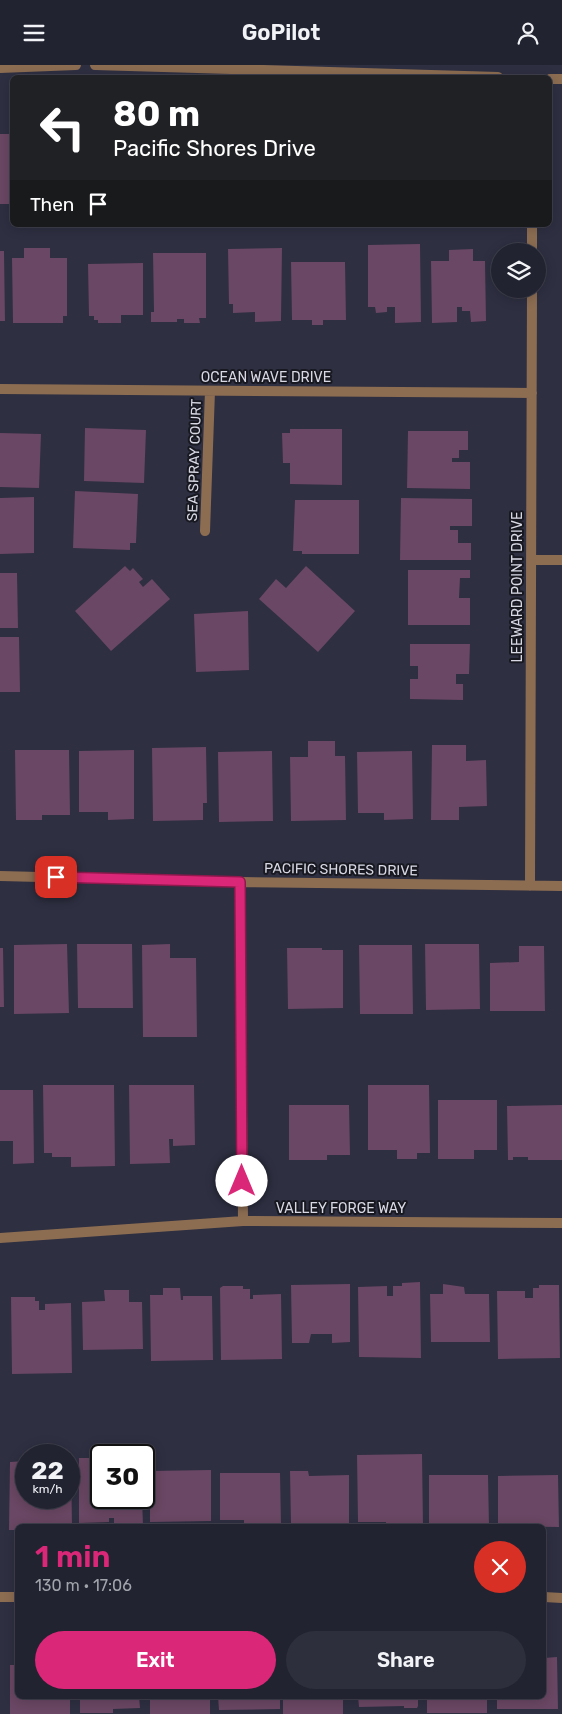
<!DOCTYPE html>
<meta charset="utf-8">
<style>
:root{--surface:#222331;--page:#2e2f3d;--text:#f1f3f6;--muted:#a2a4ab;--line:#3f404d;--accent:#db2777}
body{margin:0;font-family:Rubik,sans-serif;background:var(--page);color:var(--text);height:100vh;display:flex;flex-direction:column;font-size:19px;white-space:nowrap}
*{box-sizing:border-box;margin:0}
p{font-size:16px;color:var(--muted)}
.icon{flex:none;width:28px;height:28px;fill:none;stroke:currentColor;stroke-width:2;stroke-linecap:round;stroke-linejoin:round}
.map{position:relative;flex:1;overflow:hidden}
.panel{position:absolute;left:15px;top:1459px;width:531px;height:175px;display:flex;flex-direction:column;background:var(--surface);border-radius:8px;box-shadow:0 2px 12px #0003,0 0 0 1px var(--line)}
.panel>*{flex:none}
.guide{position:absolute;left:10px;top:10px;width:542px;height:152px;border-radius:8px;box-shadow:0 2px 12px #0003,0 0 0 1px var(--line);background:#202124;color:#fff;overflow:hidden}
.fabs{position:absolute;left:491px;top:178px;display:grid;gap:10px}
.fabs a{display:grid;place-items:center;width:55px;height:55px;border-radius:50%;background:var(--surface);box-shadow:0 2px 12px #0003,0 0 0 1px var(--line);font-size:25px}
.speed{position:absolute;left:15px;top:1379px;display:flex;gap:10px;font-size:25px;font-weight:700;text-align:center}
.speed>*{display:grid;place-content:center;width:65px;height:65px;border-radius:50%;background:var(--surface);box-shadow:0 2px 12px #0003,0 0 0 1px var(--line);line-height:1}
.speed small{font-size:12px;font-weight:400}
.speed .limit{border:2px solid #111;border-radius:8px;background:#fff;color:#111}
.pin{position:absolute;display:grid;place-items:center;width:42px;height:42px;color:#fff;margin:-21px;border-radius:10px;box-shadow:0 2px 8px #0006}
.me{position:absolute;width:55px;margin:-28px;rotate:0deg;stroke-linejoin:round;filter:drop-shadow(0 0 4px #0008)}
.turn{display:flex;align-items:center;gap:18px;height:105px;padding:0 20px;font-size:22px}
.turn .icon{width:65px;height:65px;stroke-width:2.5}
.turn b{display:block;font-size:35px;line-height:42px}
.then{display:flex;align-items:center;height:48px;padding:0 20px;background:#0003;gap:10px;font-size:19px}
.round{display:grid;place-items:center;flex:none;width:52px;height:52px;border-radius:26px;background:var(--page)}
.overview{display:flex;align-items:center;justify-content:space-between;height:85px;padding:0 20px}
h1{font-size:30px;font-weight:600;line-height:38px;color:var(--accent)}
.primary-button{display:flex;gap:10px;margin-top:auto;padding:10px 20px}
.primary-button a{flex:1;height:58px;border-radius:30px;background:var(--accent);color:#fff;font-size:20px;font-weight:600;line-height:58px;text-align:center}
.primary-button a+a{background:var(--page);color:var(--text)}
header{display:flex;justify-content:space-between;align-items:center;height:65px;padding:0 20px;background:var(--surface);font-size:22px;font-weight:600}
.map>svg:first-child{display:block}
.building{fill:#6a4764}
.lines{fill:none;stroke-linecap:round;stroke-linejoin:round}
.minor{stroke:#8c6d52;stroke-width:10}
.route-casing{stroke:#8e194d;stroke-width:12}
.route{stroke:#db2777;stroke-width:9}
.labels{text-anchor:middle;stroke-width:4;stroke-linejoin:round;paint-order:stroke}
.street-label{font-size:14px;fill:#d7d8e3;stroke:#171820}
</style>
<header><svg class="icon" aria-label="menu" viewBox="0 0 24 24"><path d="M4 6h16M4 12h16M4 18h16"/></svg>GoPilot<svg class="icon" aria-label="person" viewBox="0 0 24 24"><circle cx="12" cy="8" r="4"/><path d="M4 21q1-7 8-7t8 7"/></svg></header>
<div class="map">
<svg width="562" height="1649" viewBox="0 0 562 1649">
<rect width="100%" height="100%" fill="#2e2f41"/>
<!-- building -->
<path class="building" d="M0 69H10L11 139H0Z
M420 179 421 257 395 258V242H387V247L376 248 375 242H368V180Z
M24 183H50V193H67V251H63V258H13L12 193H24Z
M282 183 281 256 255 257V247L233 248V239H229L228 184Z
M473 184V196H485L486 256 471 257 470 246H462V242H457V257L432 258 431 196H449V185Z
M0 186H4L5 256H0Z
M153 188H206V253H199L200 258H184V254H177V257H151V247H154Z
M291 197H345L346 255H323V260H312V255H292Z
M143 198V250H121V258H98V255H94V251H89L88 199Z
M85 363 146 365 144 418 84 416Z
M290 364H342V420L290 419V398H283L282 368H290Z
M408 366H468V385H459V393H452V397H470V424L407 423Z
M0 368 41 369 39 423 0 422Z
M75 426 138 429 136 478H130V485L73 483Z
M34 432V488L0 489V433Z
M401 433 472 434V461H450V465H458V478H471V495H400Z
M295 435H359V489H302V486H293Z
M125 501 130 506 133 503 143 514 139 517 143 522 152 514 170 534 111 586 75 546Z
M306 501 355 546 318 587 259 534 276 514 286 523Z
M408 505H470V513H460L459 533H470V560H408Z
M0 508H17L18 563H0Z
M248 546 249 605 196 607 194 549Z
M0 572H19L20 627H0Z
M410 579H470L469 609H456V619H463V635L410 634V614H418V601H410Z
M308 676H335V691H345L346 755 291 756 290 692H308Z
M432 680H466V696L486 695 487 741 459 742V755H431Z
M206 682 207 738H203V755L153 756 152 683Z
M15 685H69L70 750H42V755H16Z
M134 685V754L108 755V747H79V686Z
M272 686 273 756 219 757 218 687Z
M412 686 413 754 384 755V748H358L357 687Z
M67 879 69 948 14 949V880Z
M77 879H132L133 943H78Z
M170 879V893H196L197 972H143L142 880Z
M425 879H479L480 944 426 945Z
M359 880H412L413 949H360Z
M519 881H544L545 946H490V898L519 897Z
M0 883H3L4 942H0Z
M287 883H322V885H343V943L288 944Z
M43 1020H114L115 1101 71 1102V1092H52V1088H44Z
M129 1020H194L195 1080 173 1081V1074H169L170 1098 130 1099Z
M368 1020H429L430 1088H417V1094H397V1085H368Z
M0 1025H33L34 1098 13 1099V1076H0Z
M438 1035H497V1085H474V1094H438Z
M289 1040H349L350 1090H327V1095H289Z
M562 1040V1095H528V1092H513V1095H508L507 1041Z
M420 1217 421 1293 359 1292 358 1222 387 1221V1231H393V1221H402V1218Z
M350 1219V1277L332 1278V1269H311L309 1278H292L291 1220Z
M443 1219 464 1222 465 1229H489L490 1277H431L430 1229H443Z
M539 1220H559L560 1293 498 1294 497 1226H525V1233H533V1223H539Z
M223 1221H243V1224H250V1234H253V1230L281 1229 282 1294 221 1295 220 1223Z
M163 1223H180L181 1235H183V1231H212L213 1295 151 1296 150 1230H163Z
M104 1225H129V1237H142L143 1284 83 1285 82 1237 105 1236Z
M11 1232H35V1236H39V1245H45V1239L71 1238 72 1308 12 1309Z
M422 1389 423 1461H386V1457H358L357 1390Z
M79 1393H101V1432H142L143 1461H114V1453H109V1457L79 1458Z
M26 1396V1432H69V1396H71L72 1461H18V1465H9L10 1397Z
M211 1405V1456L150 1457V1406Z
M290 1406H308L309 1411 349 1410V1459H291Z
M220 1408H280L281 1461H244V1455H220Z
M429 1410H488L489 1461H429Z
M558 1410 559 1462 498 1461V1411Z
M557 1592 558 1644H497V1631H544V1593Z
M10 1600H18V1631H70V1649H10Z
M80 1631H139L140 1643 113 1644V1648H80Z
M150 1631H210V1649H150Z
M218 1631H280V1644L219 1645Z
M283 1631H343V1649H283Z
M358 1631H418V1641L417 1643H404V1641L359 1642Z
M427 1631H487V1648H427Z"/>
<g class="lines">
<!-- minor -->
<path class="minor" d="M95 0 498 12
M0 3 76 0
M550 14H562
M532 186V160
M0 324 532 328
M205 466 210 326
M531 495H562
M0 811 240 817 562 821
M240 817 243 1156
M530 821 532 224
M0 1173 243 1156 562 1158
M0 1532H18
M544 1532 562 1533"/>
</g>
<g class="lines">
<defs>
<path id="route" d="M56 812 240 817 242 1116"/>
</defs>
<!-- route casing -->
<use href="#route" class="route-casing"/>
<!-- route -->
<use href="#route" class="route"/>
</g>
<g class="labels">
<!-- street labels -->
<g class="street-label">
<text x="266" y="317">OCEAN WAVE DRIVE</text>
<text transform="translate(194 395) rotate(-88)" y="5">SEA SPRAY COURT</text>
<text transform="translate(517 522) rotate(-90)" y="5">LEEWARD POINT DRIVE</text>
<text transform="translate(341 804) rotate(1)" y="5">PACIFIC SHORES DRIVE</text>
<text x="341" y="1148">VALLEY FORGE WAY</text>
</g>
</g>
</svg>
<div class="fabs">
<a><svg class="icon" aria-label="layers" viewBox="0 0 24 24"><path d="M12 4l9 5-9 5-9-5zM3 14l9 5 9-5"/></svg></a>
</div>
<div class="speed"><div>22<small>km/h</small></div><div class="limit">30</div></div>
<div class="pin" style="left:56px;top:812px;background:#d93025"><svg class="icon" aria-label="arrive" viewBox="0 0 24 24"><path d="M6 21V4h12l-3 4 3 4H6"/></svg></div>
<svg class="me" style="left:242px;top:1116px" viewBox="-20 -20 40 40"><circle r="19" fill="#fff"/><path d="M0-13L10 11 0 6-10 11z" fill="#db2777"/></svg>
<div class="guide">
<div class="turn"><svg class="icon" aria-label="left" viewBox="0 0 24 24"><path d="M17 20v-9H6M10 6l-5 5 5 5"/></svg><div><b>80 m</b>Pacific Shores Drive</div></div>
<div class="then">Then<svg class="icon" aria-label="arrive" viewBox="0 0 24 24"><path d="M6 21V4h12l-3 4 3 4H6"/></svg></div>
</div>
<section class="panel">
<div class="overview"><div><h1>1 min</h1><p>130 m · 17:06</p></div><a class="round" style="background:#d93025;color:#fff"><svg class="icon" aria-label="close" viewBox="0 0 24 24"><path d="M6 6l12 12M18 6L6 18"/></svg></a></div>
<div class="primary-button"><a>Exit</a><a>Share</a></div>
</section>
</div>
